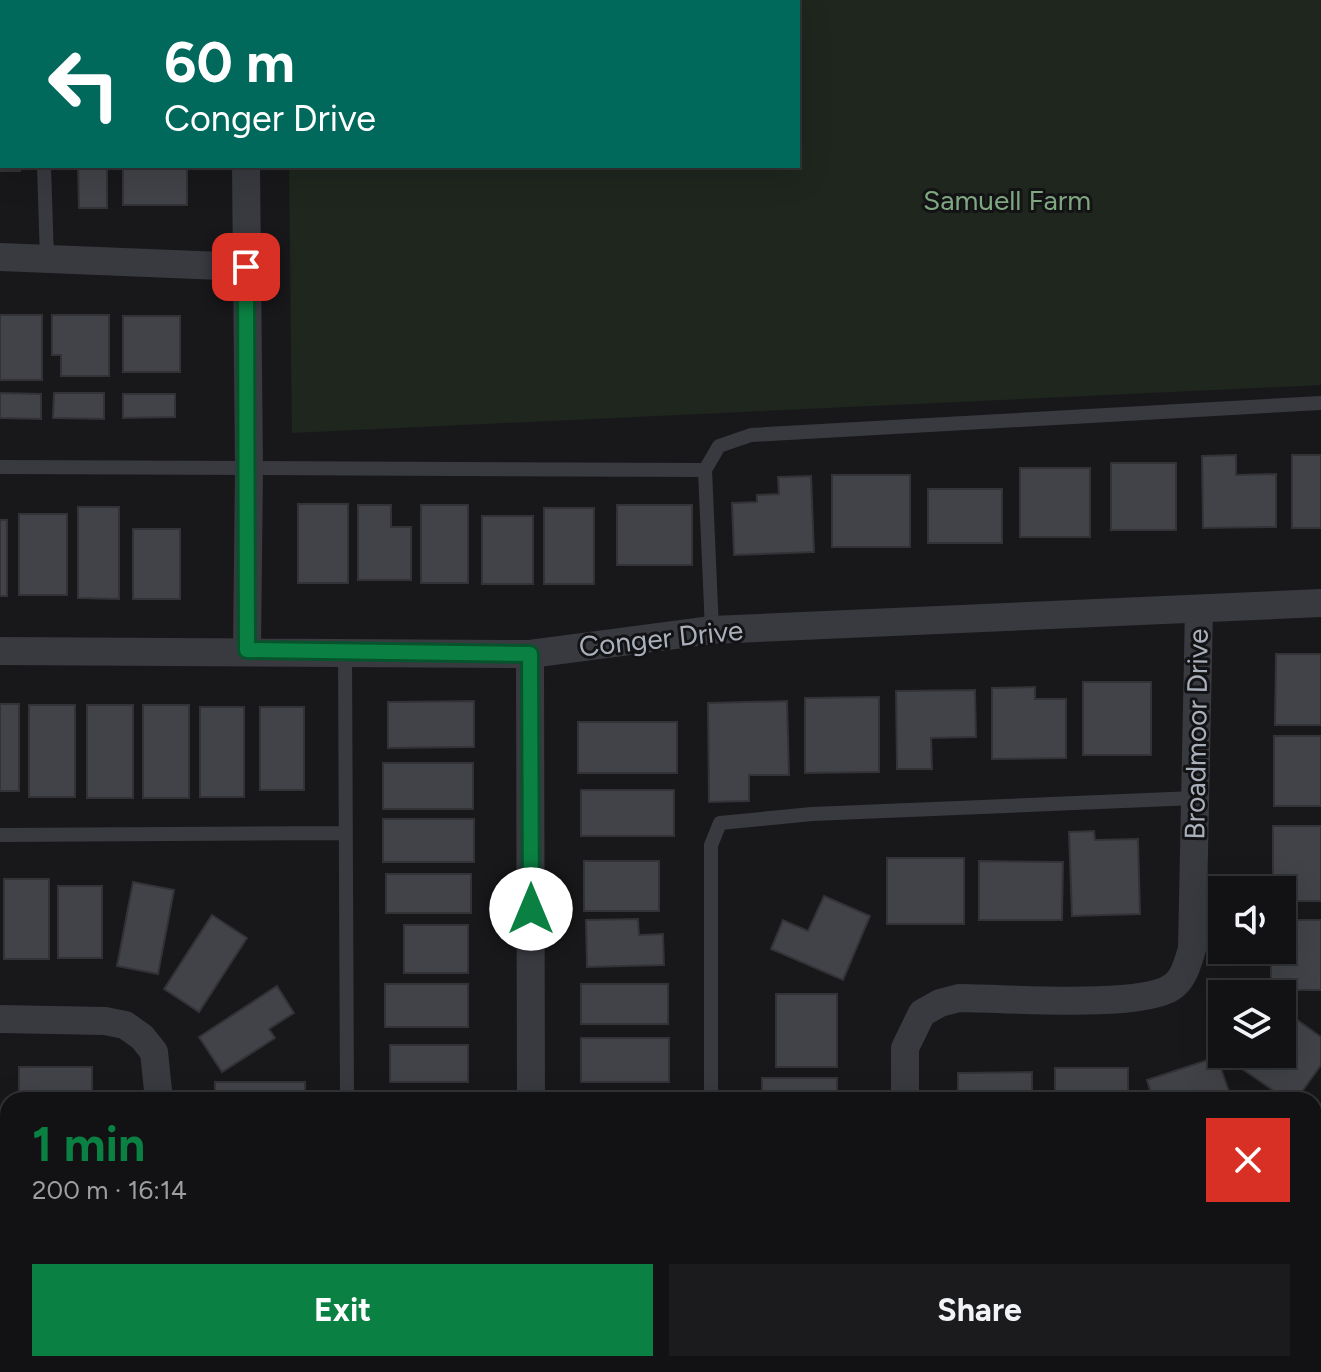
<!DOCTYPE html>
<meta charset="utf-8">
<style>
:root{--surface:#121214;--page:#1b1b1d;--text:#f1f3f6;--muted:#9c9ea0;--line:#313234;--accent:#0b8043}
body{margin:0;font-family:Figtree,sans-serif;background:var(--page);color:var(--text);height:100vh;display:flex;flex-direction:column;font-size:30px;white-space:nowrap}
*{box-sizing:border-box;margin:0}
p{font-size:26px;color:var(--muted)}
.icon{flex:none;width:44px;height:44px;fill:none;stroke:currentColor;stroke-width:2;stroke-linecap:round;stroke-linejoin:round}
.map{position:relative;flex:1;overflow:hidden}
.panel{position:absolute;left:0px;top:1092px;width:1322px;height:280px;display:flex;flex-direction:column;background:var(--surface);border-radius:24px 24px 0 0;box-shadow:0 8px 32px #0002,0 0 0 2px var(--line)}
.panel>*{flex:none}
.top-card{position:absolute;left:0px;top:0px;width:800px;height:168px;box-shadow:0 8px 32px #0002,0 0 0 2px var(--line);background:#00695c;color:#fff;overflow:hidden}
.tools{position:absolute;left:1208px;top:876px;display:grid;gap:16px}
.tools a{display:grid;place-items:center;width:88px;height:88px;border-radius:0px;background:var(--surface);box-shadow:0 8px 32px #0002,0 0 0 2px var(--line);font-size:40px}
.pin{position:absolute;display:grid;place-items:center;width:68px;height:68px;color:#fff;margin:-34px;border-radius:16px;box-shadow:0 4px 12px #0006}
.me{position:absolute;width:88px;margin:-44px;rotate:0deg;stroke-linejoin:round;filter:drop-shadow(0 0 6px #0008)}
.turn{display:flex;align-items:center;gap:28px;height:168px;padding:0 32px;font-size:36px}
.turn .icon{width:104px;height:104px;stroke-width:2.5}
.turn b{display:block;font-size:56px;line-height:68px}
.round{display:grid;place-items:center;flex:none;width:84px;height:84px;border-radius:0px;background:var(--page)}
.summary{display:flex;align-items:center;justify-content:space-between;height:136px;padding:0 32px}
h1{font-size:48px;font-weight:700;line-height:60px;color:var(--accent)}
.button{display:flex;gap:16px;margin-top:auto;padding:16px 32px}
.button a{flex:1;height:92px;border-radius:0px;background:var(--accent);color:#fff;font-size:32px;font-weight:700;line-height:92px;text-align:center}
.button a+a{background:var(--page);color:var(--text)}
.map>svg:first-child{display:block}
.green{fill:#1e261e}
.building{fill:#424348;stroke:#323237;stroke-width:2}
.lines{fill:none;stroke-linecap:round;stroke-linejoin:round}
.service{stroke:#393a40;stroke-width:14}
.minor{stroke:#393a40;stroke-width:28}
.route-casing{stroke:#07532c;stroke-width:20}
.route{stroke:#0b8043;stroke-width:14}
.labels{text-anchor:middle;stroke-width:6;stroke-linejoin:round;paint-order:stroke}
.park-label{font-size:28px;fill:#7fa780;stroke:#131316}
.street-label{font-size:28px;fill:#aab0bb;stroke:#131316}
</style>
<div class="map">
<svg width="1321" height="1372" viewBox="0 0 1321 1372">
<rect width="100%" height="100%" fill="#18181b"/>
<!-- green -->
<path class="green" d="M286 0H1321V385L292 433 289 166H798V2Z"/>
<!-- building -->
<path class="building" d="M0 109 2 166H20V171H0Z
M78 166H107V208H79Z
M123 166H187V205H123Z
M0 315H42V380H0Z
M52 315H109V376H61V355H52Z
M123 316H180V372H123Z
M0 393 41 394V419L0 418Z
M54 393H104V419L53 418Z
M123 394H175V417L123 418Z
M1236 455V475L1276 474V527L1203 528 1202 456Z
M1292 455H1321V528H1292Z
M1111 463H1176V530H1111Z
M1020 468H1090V537H1020Z
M832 475H910V547H832Z
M811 476 814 552 734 555 732 503 757 502V495L779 494 778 477Z
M928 489H1002V543H928Z
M298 504H348V583H298Z
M358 505H391V527H411V580H358Z
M421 505H468V583H421Z
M617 505H692V565H617Z
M78 507H119V599L78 598Z
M544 508H594V584H544Z
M19 514H67V595H19Z
M482 516H533V584H482Z
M0 520H7V596H0Z
M133 529H180V599H133Z
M1276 654H1321V725H1275Z
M1083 682H1151V755H1083Z
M1035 687V699H1066V758L992 759V688Z
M975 690 976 737 931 738 932 769H897L896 691Z
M879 697V772L805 773V698Z
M474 701V747L388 748V702Z
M787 701 789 775H749V801L709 802 708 703Z
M0 704H19V791H0Z
M29 705H75V797H29Z
M87 705H133V798H87Z
M143 705H189V798H143Z
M200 707H244V797H200Z
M260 707H304V790H260Z
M578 722H677V773H578Z
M1274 736H1321V806H1274Z
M383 763H473V809H383Z
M581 790H674V836H581Z
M383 819H474V862H383Z
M1273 826H1321V901H1282V890H1273Z
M1094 831 1095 840 1138 839 1140 914 1072 916 1069 832Z
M887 858H964V924H887Z
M584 861H659V911H584Z
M979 861 1063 862 1062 920H979Z
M386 874H471V913H386Z
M4 879H49V959H4Z
M133 882 174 890 158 974 117 966Z
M58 886H102V958H58Z
M824 896 870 916 843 980 771 949 783 920 808 931Z
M212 915 247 938 199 1012 164 989Z
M638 919 639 935 663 934 664 965 587 967 586 920Z
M1282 920H1321V990H1271V950H1282Z
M404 925H468V973H404Z
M385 984H468V1027H385Z
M581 984H668V1024H581Z
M277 986 294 1013 269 1029 275 1038 222 1072 199 1037Z
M776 994H837V1067H776Z
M1282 1009 1321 1037V1065L1296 1100H1287L1235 1064 1242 1054H1282Z
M581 1038H669V1082H581Z
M390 1045H468V1082H390Z
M1217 1057 1232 1100H1153L1147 1080Z
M19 1067H92V1100H19Z
M1055 1068H1128V1100H1055Z
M1032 1072V1100H958V1073Z
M762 1078H837V1100H762Z
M215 1082H305V1100H215Z
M404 1093H457V1100H404Z
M580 1097H675V1100H580Z
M60 1364H100L90 1372H66Z
M147 1364H194L190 1372H143Z
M215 1364H265V1372H215Z
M282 1364H325V1372H282Z
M336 1364H378V1372H336Z
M393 1364H432V1372H393Z
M451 1364H491V1372H451Z
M516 1364H563L566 1372H520Z
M775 1364H839V1372H775Z"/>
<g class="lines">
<!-- service -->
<path class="service" d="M38 0V2
M44 166 47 259
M0 467 705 470 719 446 751 435 1321 403
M705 470 712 630
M345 651 347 1100
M0 835 345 833
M711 1100V845L720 823 812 814 1195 798
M1314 1146 1321 1142
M710 1372V1364"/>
<!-- minor -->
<path class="minor" d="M244 0V2
M246 166 249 468 247 650
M0 257 246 267
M0 651 530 654 712 630 1321 603
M530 654 531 1100
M0 1019 105 1021 125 1025 142 1037 154 1052 159 1100
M905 1100V1048L922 1013 940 1003 959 998C1002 998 1141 1009 1172 987 1184 979 1188 962 1192 949L1199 609
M905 1364V1372
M1285 1372 1321 1368"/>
</g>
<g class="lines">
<defs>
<path id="route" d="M246 267 247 650 530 654 531 909"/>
</defs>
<!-- route casing -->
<use href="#route" class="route-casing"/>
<!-- route -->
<use href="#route" class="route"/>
</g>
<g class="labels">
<!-- park labels -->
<g class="park-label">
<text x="1007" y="210">Samuell Farm</text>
</g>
<!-- street labels -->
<g class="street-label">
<text transform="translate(661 638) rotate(-6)" y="10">Conger Drive</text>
<text transform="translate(1196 734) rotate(-89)" y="10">Broadmoor Drive</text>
</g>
</g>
</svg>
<div class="tools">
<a><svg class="icon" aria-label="sound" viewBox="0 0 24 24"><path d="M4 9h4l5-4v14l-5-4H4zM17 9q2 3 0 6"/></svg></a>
<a><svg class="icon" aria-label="layers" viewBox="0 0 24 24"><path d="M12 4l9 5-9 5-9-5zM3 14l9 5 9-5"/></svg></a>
</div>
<div class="pin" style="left:246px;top:267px;background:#d93025"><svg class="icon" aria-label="arrive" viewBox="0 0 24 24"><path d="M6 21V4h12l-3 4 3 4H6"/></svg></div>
<svg class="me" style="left:531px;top:909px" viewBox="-20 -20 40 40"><circle r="19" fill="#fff"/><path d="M0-13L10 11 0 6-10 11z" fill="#0b8043"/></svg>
<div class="top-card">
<div class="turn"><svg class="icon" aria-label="left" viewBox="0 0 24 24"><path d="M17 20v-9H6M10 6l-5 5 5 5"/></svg><div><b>60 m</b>Conger Drive</div></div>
</div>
<section class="panel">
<div class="summary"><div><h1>1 min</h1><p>200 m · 16:14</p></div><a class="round" style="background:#d93025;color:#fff"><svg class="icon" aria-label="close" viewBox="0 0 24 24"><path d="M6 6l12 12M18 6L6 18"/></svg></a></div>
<div class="button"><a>Exit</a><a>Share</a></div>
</section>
</div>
